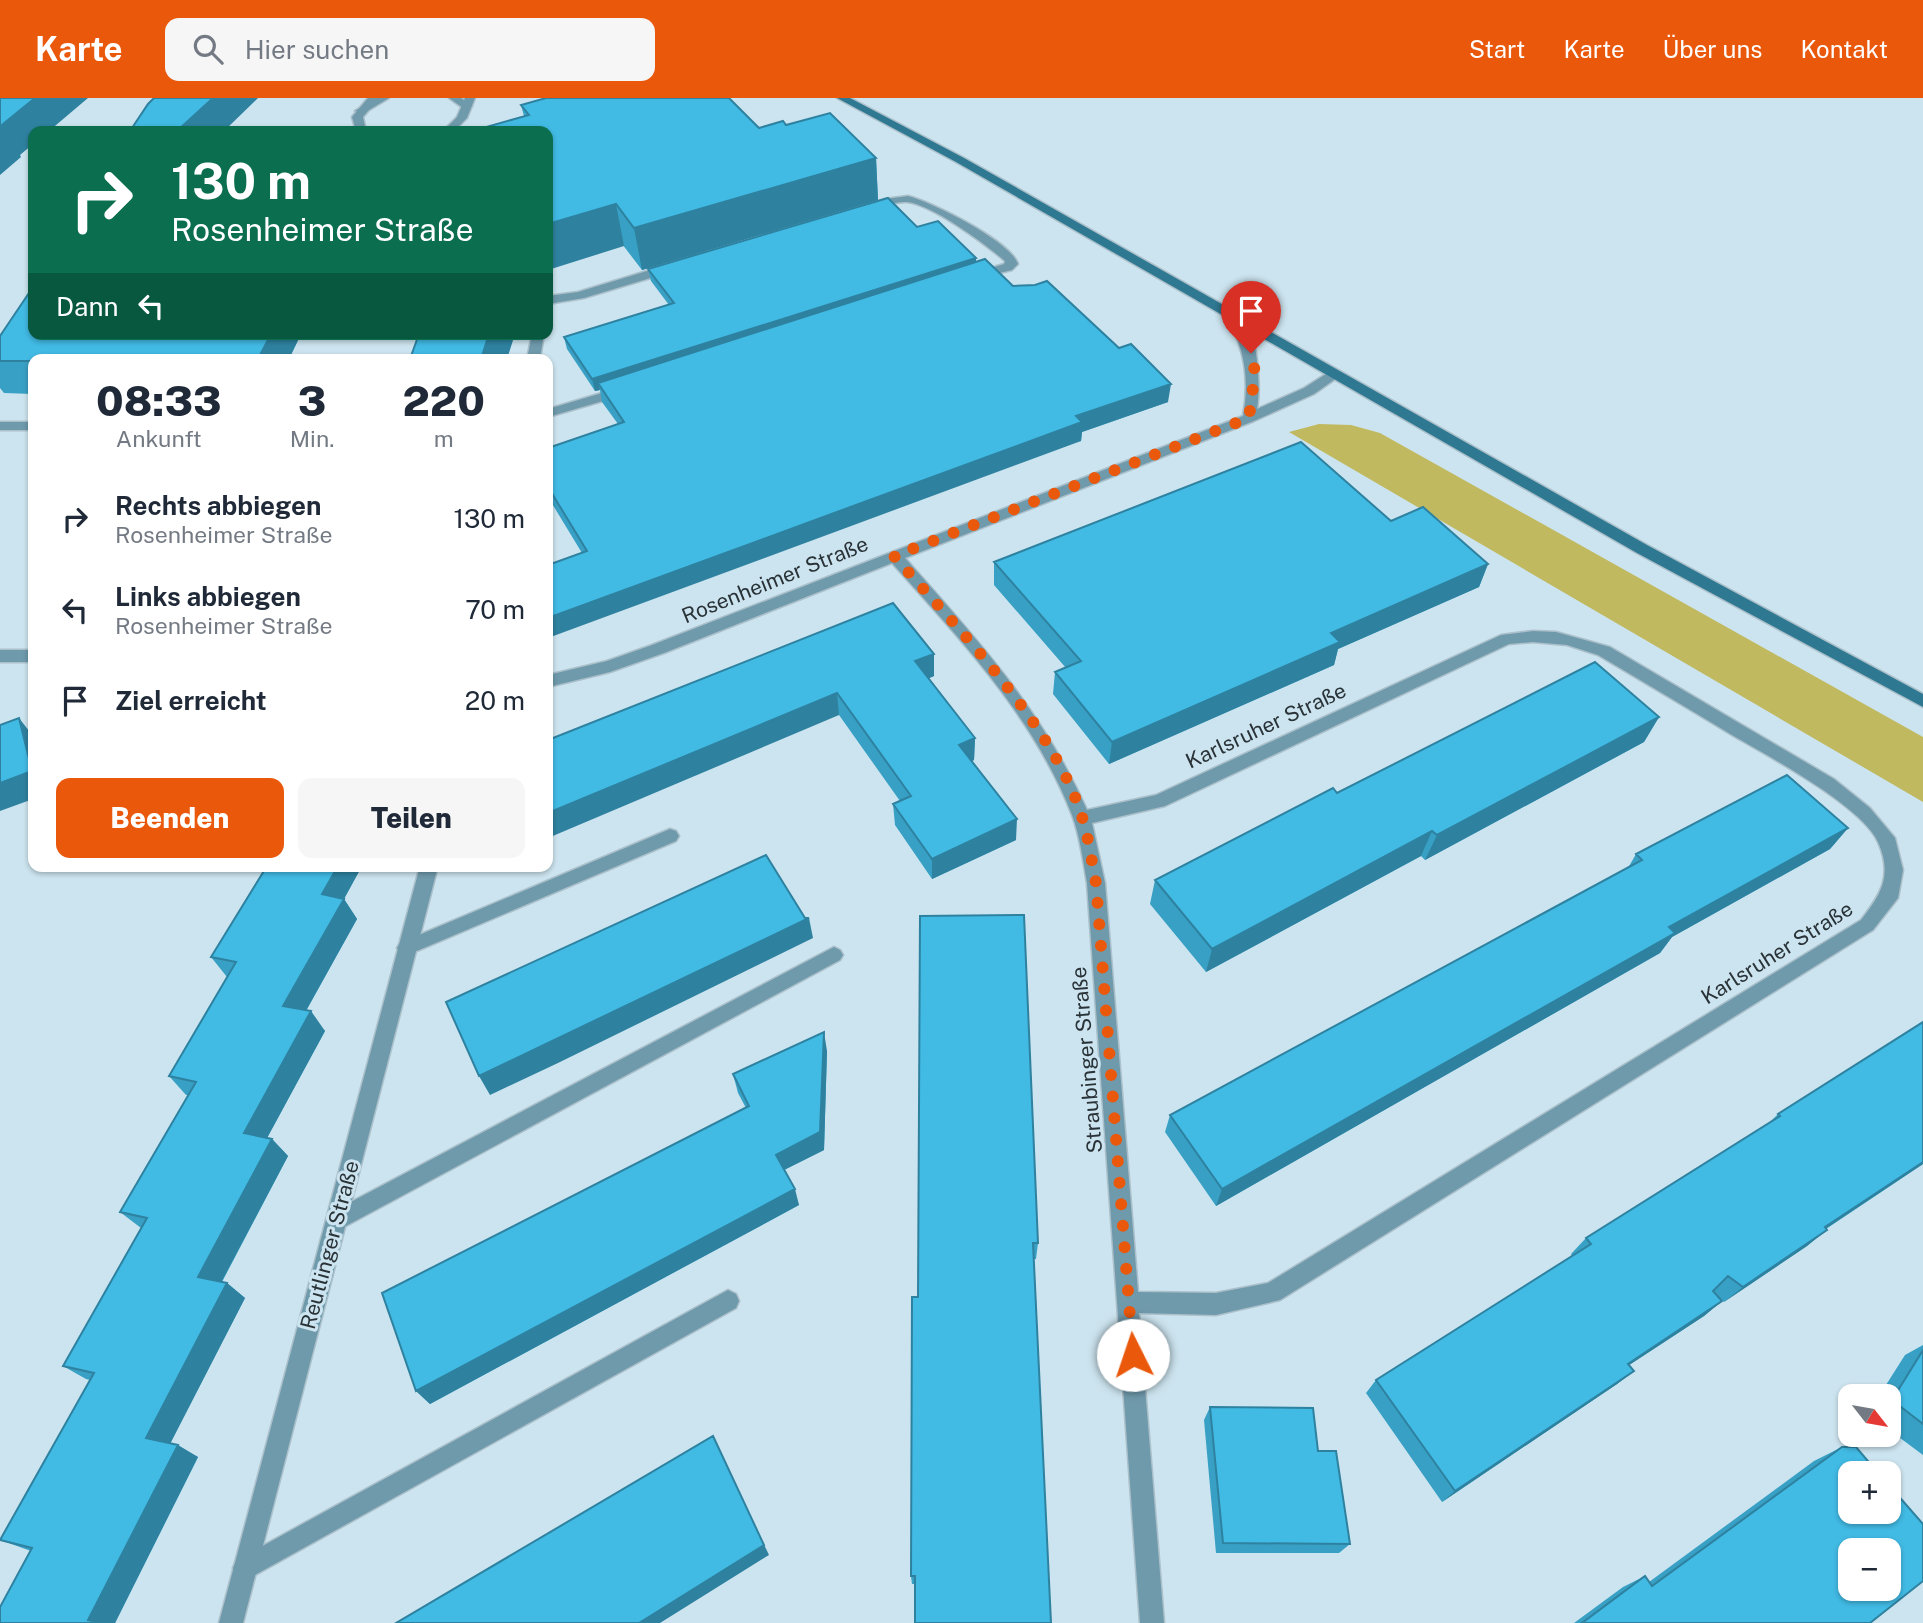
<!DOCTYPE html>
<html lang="de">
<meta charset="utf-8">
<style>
:root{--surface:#fff;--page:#f6f6f7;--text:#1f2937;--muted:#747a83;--accent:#ea580c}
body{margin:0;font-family:"Public Sans",sans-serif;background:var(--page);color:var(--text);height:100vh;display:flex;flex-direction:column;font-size:26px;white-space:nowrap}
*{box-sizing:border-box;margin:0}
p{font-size:23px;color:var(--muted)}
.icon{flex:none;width:38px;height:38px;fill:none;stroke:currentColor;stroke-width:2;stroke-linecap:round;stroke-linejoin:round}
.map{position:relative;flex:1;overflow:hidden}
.details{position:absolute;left:28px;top:256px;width:525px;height:518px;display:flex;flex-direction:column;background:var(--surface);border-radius:14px;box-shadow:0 2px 5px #0004}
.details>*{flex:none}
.hud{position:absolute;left:28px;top:28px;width:525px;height:214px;border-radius:14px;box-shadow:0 2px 5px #0004;background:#0b6e4f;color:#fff;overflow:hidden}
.needle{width:46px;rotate:121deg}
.controls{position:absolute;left:1838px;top:1286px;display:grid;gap:14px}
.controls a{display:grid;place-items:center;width:63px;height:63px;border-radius:14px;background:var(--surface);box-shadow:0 2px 5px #0004;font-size:35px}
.pin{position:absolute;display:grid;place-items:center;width:60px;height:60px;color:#fff;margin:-72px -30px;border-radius:50% 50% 50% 0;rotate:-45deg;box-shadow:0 0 7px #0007}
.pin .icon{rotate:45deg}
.me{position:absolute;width:77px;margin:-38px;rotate:356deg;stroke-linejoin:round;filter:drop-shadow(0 0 5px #0008)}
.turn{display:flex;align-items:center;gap:24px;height:147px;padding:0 28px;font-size:32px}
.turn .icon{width:91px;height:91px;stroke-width:2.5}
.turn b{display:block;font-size:49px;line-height:60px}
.then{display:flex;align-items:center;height:66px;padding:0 28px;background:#0003;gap:14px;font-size:26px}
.eta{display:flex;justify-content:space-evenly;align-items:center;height:119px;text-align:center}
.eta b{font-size:42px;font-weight:800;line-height:49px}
.button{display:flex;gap:14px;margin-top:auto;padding:14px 28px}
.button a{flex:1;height:80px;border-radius:14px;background:var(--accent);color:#fff;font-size:28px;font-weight:800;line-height:80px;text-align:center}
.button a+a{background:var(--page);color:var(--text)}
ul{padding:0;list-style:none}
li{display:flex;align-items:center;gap:21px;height:91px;padding:0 28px}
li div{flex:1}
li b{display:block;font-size:26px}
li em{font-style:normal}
header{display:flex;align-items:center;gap:42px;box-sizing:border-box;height:98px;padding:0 35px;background:var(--accent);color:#fff}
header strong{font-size:33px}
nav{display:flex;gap:38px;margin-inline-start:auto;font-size:24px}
.search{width:490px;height:63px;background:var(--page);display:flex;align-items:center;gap:18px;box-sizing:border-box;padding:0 24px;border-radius:14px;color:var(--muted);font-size:26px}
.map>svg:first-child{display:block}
.green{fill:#c1b95f}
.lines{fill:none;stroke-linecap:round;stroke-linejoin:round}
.service-casing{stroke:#abc0ca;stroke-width:3}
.minor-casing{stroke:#abc0ca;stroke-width:3}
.secondary-casing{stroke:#abc0ca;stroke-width:3}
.service{fill:#6f9aac;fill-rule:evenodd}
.minor{fill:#6f9aac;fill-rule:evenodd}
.secondary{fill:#2f7892;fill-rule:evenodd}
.wall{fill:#38a0c4}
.shaded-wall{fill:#2e82a0}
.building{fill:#41bae4;stroke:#2e82a0;stroke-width:2;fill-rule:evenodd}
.route{stroke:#ea580c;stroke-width:12;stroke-dasharray:0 21.6}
.labels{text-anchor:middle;stroke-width:6;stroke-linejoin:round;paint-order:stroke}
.street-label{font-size:21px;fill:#293237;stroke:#cce4ef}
</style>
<header>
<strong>Karte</strong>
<div class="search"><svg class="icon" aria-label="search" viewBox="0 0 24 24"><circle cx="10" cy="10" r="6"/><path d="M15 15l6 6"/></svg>Hier suchen</div>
<nav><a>Start</a><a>Karte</a><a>Über uns</a><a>Kontakt</a></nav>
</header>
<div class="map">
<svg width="1923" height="1525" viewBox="0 0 1923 1525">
<rect width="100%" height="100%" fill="#cce4ef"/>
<!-- green -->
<path class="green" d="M1319 326 1351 327 1380 335 1923 639V704L1289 334Z"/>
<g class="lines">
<defs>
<path id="service" d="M376 0H389L364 15 355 13Z
M449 0H461L472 8 463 10Z
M670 731 676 733 679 738 676 743 412 855 406 858 400 855 397 850 400 845Z
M834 849 840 852 843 857 840 862 344 1129 337 1132 330 1129 327 1122 330 1115Z
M728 1192 736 1196 739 1203 736 1210 253 1478 245 1482 237 1478 233 1470 237 1462Z"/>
<path id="minor" d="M368 0H379L363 19 366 33H356L352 19Z
M465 0H475L467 20 454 33H443L457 19Z
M908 98C932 104 1010 143 1018 166L1012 172 971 182V176L1004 166 1005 163C985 146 933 107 907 104 895 103 882 109 870 113L864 109 885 101Z
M673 165 677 166V172L584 200 548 206V198L578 194Z
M1234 214C1259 224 1261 288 1257 311L1304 290 1329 274 1334 273 1341 277 1314 296 1254 323 905 460C977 541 1042 612 1087 712L1156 697 1501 537 1533 533 1556 534 1610 549 1834 681 1870 710 1895 740 1903 772 1898 800 1873 832 1280 1202 1216 1217 1139 1215 1164 1525H1140L1087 785C1083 763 1080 738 1072 717 1034 619 961 542 892 465L664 555 610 574 548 589V577L607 563 652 547 1243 318C1250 280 1244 253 1228 218ZM1533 544 1567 547 1598 557C1643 584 1688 610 1732 637 1768 658 1862 708 1878 744 1893 778 1881 796 1861 822L1268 1185 1216 1195 1138 1194 1105 785 1092 725 1165 708 1509 546Z
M532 236H544L540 261H527Z
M622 289 627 290V296L548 319V311Z
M0 324H33V332H0Z
M0 552H33V564H0Z
M420 768H438L243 1525H219Z"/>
<path id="secondary" d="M837 0H850L964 60 1647 447 1923 596V609L1637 455 956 64Z"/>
</defs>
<!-- service casing -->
<use href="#service" class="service-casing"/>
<!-- minor casing -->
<use href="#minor" class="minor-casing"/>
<!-- secondary casing -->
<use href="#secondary" class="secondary-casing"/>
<!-- service -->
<use href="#service" class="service"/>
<!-- minor -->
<use href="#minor" class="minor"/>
<!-- secondary -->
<use href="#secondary" class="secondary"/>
</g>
<!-- wall -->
<path class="wall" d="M521 7 759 30 786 27 876 60 878 102 642 172 524 18Z
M917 129 976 160V164L1013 188 1168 304 1082 334 1081 343 582 455 548 399V350L618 326 602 304 600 292 595 293 567 251 564 239 669 207 651 183 648 171Z
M33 236H301L289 261H33V296L4 295 0 290V238Z
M1391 423 1488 466 1479 489 1338 551 1334 567 1109 666 1053 596 1055 574 1066 570 994 487V464Z
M934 556V578L929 580 975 640 974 662 972 663 1016 742 932 781 895 727 893 706 900 703 839 617 548 642Z
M1659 619 1644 644 1425 762 1421 758 1206 874 1150 806 1155 782 1337 695Z
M1848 730 1830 751 1672 839 1660 855 1216 1108 1165 1034 1170 1017 1628 770 1636 756Z
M260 768H362L344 801 357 821 306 913 325 933 267 1040 272 1041 288 1058 222 1184 227 1185 245 1200 170 1345 198 1359 115 1525H0L31 1453 0 1442 90 1282 86 1281 63 1268 141 1130 120 1114 188 997H186L169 978 227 879 211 859 263 773Z
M920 818 1038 1145 1036 1161H1034L915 1486H912L911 1478 918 1199Z
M827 953 824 1052 784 1072 799 1107 430 1306 416 1293 746 1010 738 995 733 976Z
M1778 1016 1923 1066 1826 1131 1807 1148 1724 1204 1722 1202V1203L1704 1218 1629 1267 1634 1273 1617 1286 1442 1404 1366 1295 1376 1282 1572 1158 1571 1156 1586 1140 1769 1025Z
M1923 1247V1357L1888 1331V1298H1879L1905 1257Z
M1210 1309 1318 1353 1350 1446 1339 1455H1216L1204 1322Z
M1842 1349 1870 1525H1574L1623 1489 1645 1478 1649 1484 1814 1363Z"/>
<!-- shaded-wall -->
<path class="shaded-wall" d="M35 0H88L49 33H33V46L20 57 21 59 0 77V31L2 27Z
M213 0H258L224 33H177Z
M876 60 878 102 642 172 634 130Z
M616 106 624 148 548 172V126Z
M976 160V171L598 285 600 292 595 293 592 281Z
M271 236H301L289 261H258Z
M489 236H515L507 261H481Z
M1171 286 1168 304 1082 334 1081 343 548 540V520L1076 318Z
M1488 466 1479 489 1338 551 1334 567 1109 666 1112 644 1331 535Z
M934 556V578L916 586 915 563Z
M837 595 839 617 548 740V715Z
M1659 619 1644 644 1425 762 1437 737Z
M19 620 33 638V701L0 713V685Z
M975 640 974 662 959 669V647Z
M1017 721 1016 742 932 781V761Z
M1848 730 1830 751 1672 839 1660 855 1216 1108 1222 1091 1669 829Z
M1432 733 1421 758 1206 874 1212 851Z
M338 768H362L335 817 322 796Z
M344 801 357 821 298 927 283 908Z
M809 820 813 840 558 965 490 997 479 978Z
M311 913 325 933 260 1053 244 1035Z
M824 934 827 953 824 1052 780 1074 776 1057Z
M272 1041 288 1058 216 1194 198 1179Z
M1923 1064V1066L1804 1145 1825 1129Z
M795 1091 799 1107 430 1306 416 1293Z
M1827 1132 1807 1148 1724 1204 1743 1189Z
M227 1185 245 1200 167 1352 146 1340Z
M1722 1203 1704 1218 1611 1279 1628 1266Z
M1634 1273 1617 1286 1442 1404 1455 1393Z
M713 1338 769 1457 660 1525H639Z
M178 1347 198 1359 115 1525H98L88 1522Z"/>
<!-- building -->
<path class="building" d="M0 0H35L2 27H4L0 31Z
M154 0H213L177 33H130L148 6Z
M546 0H729L759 30 783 23 786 27 830 15 876 60 634 130 616 106 548 126V33H484L486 29 529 17 521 7Z
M888 100 917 129 938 123 976 160 592 281 564 239 674 205 648 171Z
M985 161 1013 188 1035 187 1047 183 1119 250 1131 246 1171 286 1076 318 1082 324 548 520V467L587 453 548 389V350L624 324 598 285Z
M33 189V236H271L258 261H33V263H0V238Z
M419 236H489L481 261H410Z
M1301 344 1391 423 1423 409 1488 466 1331 535 1340 544 1112 644 1055 574 1081 563 994 464Z
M893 505 934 556 915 563 975 640 959 647 1017 721 932 761 893 706 911 698 837 595 548 715V642Z
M1595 564 1659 619 1437 737 1432 733 1212 851 1155 782 1333 690 1337 695Z
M19 620 32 673 0 685V627Z
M1787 677 1848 730 1669 829 1675 835 1222 1091 1170 1017 1642 762 1636 756Z
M766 757 805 820H809L479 978 446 904Z
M267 768H338L322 796 344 801 283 908 311 913 244 1035 272 1041 198 1179 227 1185 146 1340 178 1347 88 1522 101 1525H0V1509L32 1450 0 1442 94 1275 63 1268 147 1120 120 1114 196 984 169 978 236 864 211 859Z
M1024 817 1038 1145H1033L1051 1525H915V1478H911L912 1199H918L920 818Z
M1923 924V1064L1825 1129 1827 1132 1743 1189 1728 1178 1713 1193 1722 1203 1628 1266 1634 1273 1455 1393 1376 1282 1591 1146 1586 1140 1780 1018 1778 1016Z
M824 934 820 1034 776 1057 795 1091 416 1293 382 1195 749 1008 733 976Z
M1923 1252V1326L1892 1302Z
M1210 1309 1313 1310 1318 1353H1336L1350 1446 1223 1445Z
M713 1338 764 1447 639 1525H396Z
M1842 1349H1856L1879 1376H1850V1414H1888V1386L1923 1426V1483L1870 1525H1582L1645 1478 1652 1488ZM1850 1452H1888V1491H1850Z"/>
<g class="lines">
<!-- route -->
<path class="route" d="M1133 1257 1096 785C1092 765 1089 743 1083 722 1056 629 957 530 894 458L1249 320 1255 274 1251 255"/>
</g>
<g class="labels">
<!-- street labels -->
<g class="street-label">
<text transform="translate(775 482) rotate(-22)" y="7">Rosenheimer Straße</text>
<text transform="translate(1266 628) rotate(-25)" y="7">Karlsruher Straße</text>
<text transform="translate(1777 855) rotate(-32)" y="7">Karlsruher Straße</text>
<text transform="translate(1087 962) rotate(-95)" y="7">Straubinger Straße</text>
<text transform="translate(330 1147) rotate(-75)" y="7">Reutlinger Straße</text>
</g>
</g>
</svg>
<div class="controls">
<a><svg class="needle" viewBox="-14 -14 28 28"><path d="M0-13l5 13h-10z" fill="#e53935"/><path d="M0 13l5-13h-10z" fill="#747a83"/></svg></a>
<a>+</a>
<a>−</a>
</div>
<div class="pin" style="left:1251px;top:255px;background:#d93025"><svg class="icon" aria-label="arrive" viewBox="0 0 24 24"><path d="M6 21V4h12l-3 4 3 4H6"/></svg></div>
<svg class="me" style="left:1133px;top:1257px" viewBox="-20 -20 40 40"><circle r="19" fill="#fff"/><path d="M0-13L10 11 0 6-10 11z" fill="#ea580c"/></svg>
<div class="hud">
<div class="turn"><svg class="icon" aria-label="right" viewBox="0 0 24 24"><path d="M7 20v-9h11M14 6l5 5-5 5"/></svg><div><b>130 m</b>Rosenheimer Straße</div></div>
<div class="then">Dann<svg class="icon" aria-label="left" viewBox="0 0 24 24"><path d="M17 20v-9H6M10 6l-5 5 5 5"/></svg></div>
</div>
<section class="details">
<div class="eta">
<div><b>08:33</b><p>Ankunft</p></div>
<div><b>3</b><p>Min.</p></div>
<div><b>220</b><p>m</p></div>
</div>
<ul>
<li><svg class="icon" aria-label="right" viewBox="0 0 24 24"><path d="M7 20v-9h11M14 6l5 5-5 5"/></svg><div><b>Rechts abbiegen</b><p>Rosenheimer Straße</p></div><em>130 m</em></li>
<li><svg class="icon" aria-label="left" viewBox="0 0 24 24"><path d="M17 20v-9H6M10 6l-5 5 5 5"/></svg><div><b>Links abbiegen</b><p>Rosenheimer Straße</p></div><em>70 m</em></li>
<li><svg class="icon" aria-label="arrive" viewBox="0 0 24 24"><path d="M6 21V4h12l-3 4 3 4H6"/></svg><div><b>Ziel erreicht</b></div><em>20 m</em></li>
</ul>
<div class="button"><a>Beenden</a><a>Teilen</a></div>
</section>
</div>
